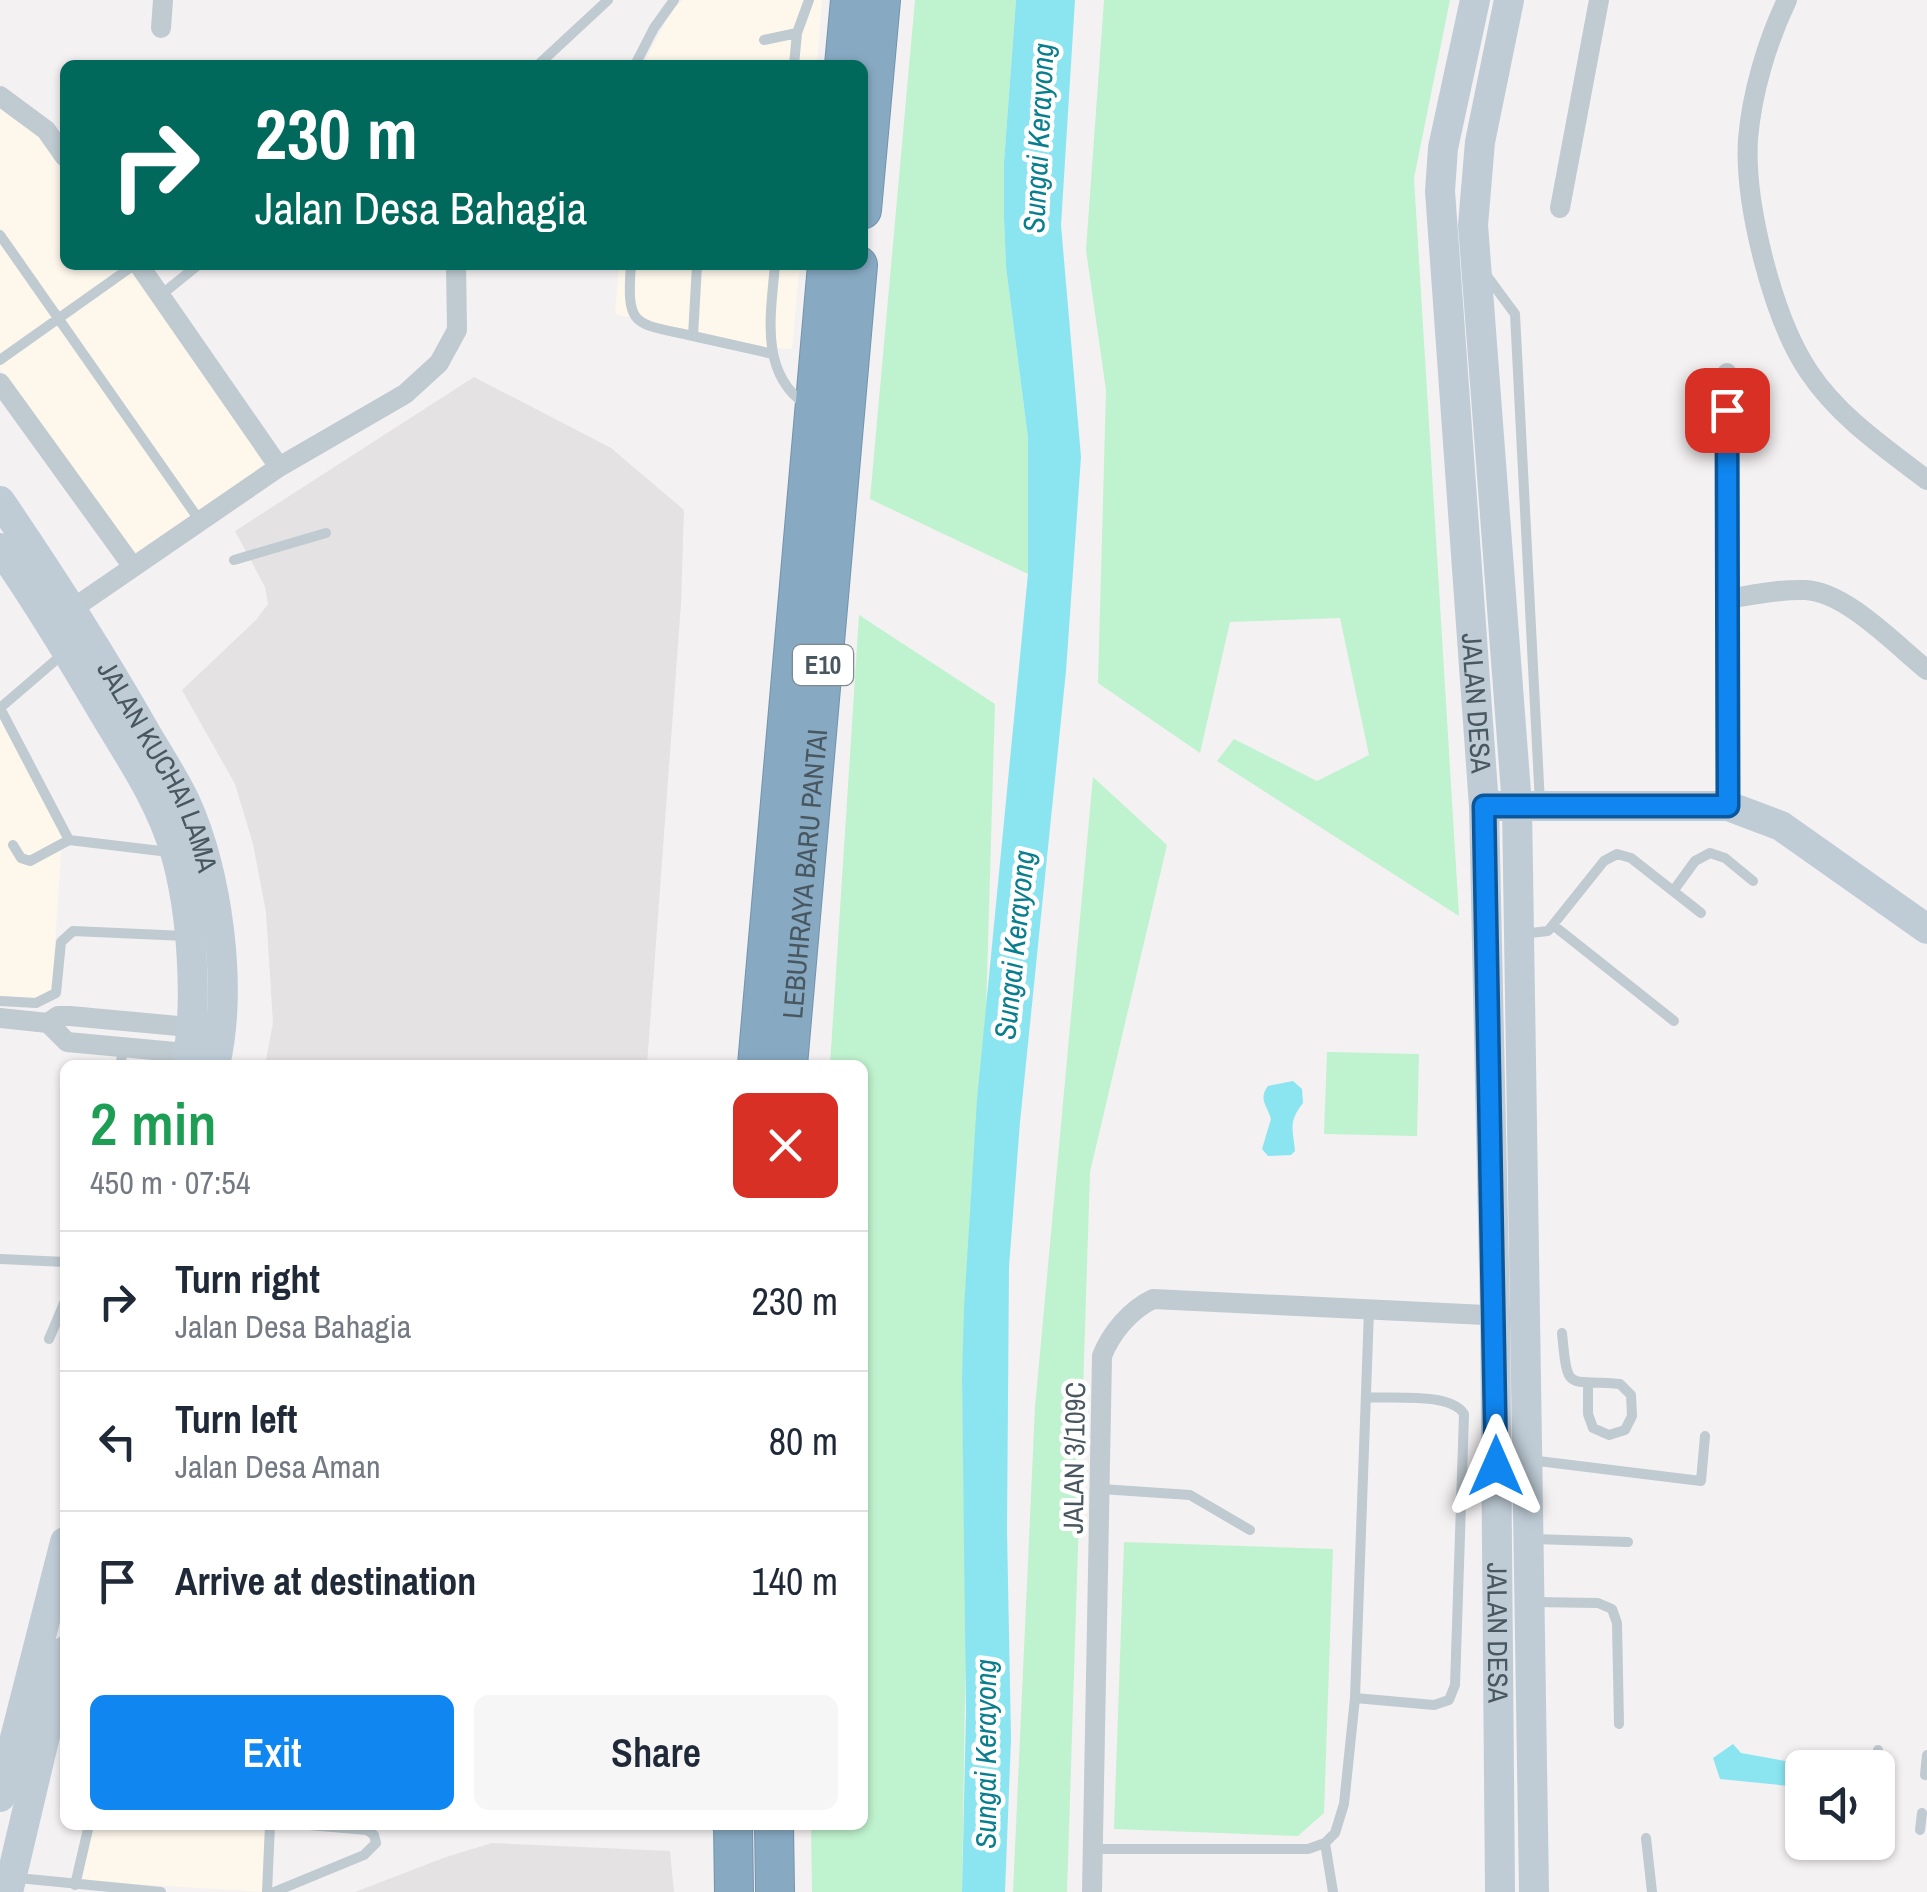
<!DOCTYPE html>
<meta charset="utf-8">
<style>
:root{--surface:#fff;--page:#f6f6f7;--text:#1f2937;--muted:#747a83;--line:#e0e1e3;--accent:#1086f0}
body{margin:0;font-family:"Archivo Narrow",sans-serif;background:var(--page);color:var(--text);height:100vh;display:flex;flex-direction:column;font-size:38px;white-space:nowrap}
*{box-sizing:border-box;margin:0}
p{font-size:32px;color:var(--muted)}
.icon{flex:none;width:55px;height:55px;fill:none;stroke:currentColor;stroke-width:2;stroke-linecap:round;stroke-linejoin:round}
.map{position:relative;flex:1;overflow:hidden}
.details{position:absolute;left:60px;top:1060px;width:808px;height:770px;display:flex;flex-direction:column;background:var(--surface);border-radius:15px;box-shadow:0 2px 8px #0004}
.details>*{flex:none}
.top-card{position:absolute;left:60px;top:60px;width:808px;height:210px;border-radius:15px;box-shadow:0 2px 8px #0004;background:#00695c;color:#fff;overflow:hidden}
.controls{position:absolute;left:1785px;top:1750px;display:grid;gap:20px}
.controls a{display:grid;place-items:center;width:110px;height:110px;border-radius:15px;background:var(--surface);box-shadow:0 2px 8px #0004;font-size:50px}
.pin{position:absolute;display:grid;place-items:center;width:85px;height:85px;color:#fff;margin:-42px;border-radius:20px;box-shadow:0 5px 15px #0006}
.me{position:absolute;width:110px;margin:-55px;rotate:0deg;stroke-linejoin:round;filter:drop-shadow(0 0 8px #0008)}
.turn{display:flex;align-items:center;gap:35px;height:210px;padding:0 30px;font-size:45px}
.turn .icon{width:130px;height:130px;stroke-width:2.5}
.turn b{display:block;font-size:70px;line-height:85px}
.round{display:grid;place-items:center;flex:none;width:105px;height:105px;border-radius:15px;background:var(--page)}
.head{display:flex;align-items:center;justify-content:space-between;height:170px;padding:0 30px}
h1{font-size:60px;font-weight:600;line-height:75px;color:#1e9e55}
.action{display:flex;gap:20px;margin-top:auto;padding:20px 30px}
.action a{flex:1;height:115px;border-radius:15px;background:var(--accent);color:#fff;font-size:40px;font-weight:600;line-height:115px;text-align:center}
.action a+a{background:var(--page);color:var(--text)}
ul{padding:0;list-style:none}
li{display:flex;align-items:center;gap:30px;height:140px;padding:0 30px;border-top:2px solid var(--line)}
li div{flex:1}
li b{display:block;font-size:38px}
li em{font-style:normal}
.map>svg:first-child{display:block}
.commercial{fill:#fdf7ec}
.education{fill:#e5e2e4}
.green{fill:#bff2ce}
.water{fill:#8ae5f1}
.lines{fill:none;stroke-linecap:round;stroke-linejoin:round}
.highway-casing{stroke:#7294ae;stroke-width:40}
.lane{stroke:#bfcad1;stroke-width:10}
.street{stroke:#bfcad1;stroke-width:20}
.secondary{stroke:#bfccd6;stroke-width:30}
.highway{stroke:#87a9c2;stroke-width:38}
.route-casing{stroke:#0a579c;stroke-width:25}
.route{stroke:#1086f0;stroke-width:18}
.labels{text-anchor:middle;stroke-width:9;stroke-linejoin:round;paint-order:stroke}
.shield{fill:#fff;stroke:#7f8990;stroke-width:2.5}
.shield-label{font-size:25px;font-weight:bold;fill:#485760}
.street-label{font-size:28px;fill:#485760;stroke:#fff}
.water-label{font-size:30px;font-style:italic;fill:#087e8e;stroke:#fff}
</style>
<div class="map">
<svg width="1927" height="1892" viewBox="0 0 1927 1892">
<rect width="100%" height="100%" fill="#f4f1f2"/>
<!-- commercial -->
<path class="commercial" d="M683 0H822L817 65H643L672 9Z
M0 104 41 135 65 169V265H131L270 466 136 556 0 369Z
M619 265H800L792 349 765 347 615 314Z
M0 719 62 837 52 991 35 998 0 996Z
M93 1825H267L263 1892 82 1881Z"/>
<!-- education -->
<path class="education" d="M474 377 611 448 684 510 681 604 647 1065H265L273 1023 266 912 253 844 235 784 182 690 256 620 268 604 265 587 235 531Z
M492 1843 670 1851 674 1892H355L446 1857Z"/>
<!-- green -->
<path class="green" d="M915 0H1016L1004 162V218L1006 267 1028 438V574L870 499Z
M1104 0H1450L1414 178 1459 916 1217 761 1234 739 1317 781 1369 755 1340 618 1230 622 1200 753 1098 683 1106 390 1086 250Z
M859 615 995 704 986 1011 973 1171 962 1377 966 1631 962 1892H812L811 1825H862V1065H830Z
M1093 777 1167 845 1090 1172 1067 1892H1013L1035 1407Z
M1327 1052 1419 1054 1417 1136 1324 1134Z
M1124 1542 1333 1549 1324 1813 1298 1836 1114 1829Z"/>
<!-- water -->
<path class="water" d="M1016 0H1075L1061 225 1081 457 1066 671 1020 1122 1009 1267 1007 1530 1011 1739 1005 1892H962L966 1712 962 1377 964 1308 977 1100 1028 574V438L1006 267 1004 218V162Z
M1293 1081 1302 1089 1303 1103C1288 1122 1293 1129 1295 1151L1291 1155 1268 1156 1262 1149 1271 1119C1267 1105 1258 1099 1268 1086Z
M1733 1744 1741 1753 1791 1762 1789 1786 1720 1779 1713 1758Z"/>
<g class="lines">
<defs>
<g id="highway">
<path d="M844 65 850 0"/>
<path d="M862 210 881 0"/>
<path d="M757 1065 827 265"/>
<path id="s3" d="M788 1065 858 265"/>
<path d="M733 1825 734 1892"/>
<path d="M774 1825 775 1892"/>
</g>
</defs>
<!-- highway casing -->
<use href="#highway" class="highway-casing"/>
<!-- lane -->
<path class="lane" d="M764 40 797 33
M538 65 608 0
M635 65 654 28 674 0
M794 65 797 33 809 0
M0 235 200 521
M631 265C626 329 635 323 693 336
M697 265 693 336 773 354
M775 265C771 313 759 372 805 404
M1484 272 1515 314 1540 804
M161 295 198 265
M0 360 134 265
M234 560 326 533
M0 708 69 840 169 852
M0 708 64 653
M13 845 21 858 30 861 69 840
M1674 890 1695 861 1710 853 1725 858 1753 881
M1553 925 1674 1021
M1521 934 1548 931 1604 861 1617 854 1631 858 1701 913
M0 1001 36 1003 56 993 61 942 73 931 185 936
M120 1065 124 1047
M1 1259 65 1262
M1562 1333C1568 1396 1567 1378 1620 1384L1631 1395 1632 1416 1625 1430 1609 1435 1593 1428 1588 1414V1384
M49 1339 65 1301
M1530 1460 1701 1481 1705 1436
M1101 1489 1190 1495 1250 1530
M1534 1539 1628 1542
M1533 1602 1598 1603 1612 1609 1617 1623 1619 1724
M1355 1698 1434 1705 1449 1700 1455 1685 1464 1414C1451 1392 1392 1399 1367 1397
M1876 1768 1878 1750
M1925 1775 1927 1755
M1920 1830 1922 1813
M1646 1838 1652 1892
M1325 1843 1333 1892
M1093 1849H1308L1325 1843 1335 1833 1344 1804 1355 1698 1369 1310
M18 1878 161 1892
M75 1885 89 1825
M267 1892 270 1825
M274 1892 364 1855 376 1843 374 1835 367 1830 309 1825"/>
<!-- street -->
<path class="street" d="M1787 0C1767 42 1752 92 1748 139 1744 204 1773 319 1809 372 1839 417 1885 448 1927 480
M161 28 163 0
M0 96 46 130 65 157
M1560 208 1599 0
M139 265 279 467
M1727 373 1728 806
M0 383 133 567
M1727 599C1753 595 1779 589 1805 590 1845 591 1896 645 1927 670
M62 616 279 467 405 394 439 363 457 330 456 265
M0 1018 48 1023 58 1016H70L200 1028
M48 1023 67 1042 197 1054
M1092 1892 1102 1356C1111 1333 1130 1310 1153 1299L1506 1316"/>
<!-- secondary -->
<g class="secondary">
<path id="s1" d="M1475 0 1443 148 1440 191 1484 806 1495 1315 1500 1892"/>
<path d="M1509 0 1480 142 1473 225 1517 806 1534 1892"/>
<path id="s2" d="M0 501C49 573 96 646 139 721 154 748 172 774 185 801 218 874 233 987 215 1065"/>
<path d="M0 548C38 602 72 659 106 717 132 760 161 803 175 852 192 909 199 1007 186 1065"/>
<path d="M1497 806H1728L1781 826 1927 929"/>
<path d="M0 1797 65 1542"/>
<path d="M8 1892 65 1651"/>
</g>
<!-- highway -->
<use href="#highway" class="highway"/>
</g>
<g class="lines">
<defs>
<path id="route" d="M1496 1466 1484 806H1728L1727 410"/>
</defs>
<!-- route casing -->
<use href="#route" class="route-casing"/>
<!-- route -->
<use href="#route" class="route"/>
</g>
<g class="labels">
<!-- shield labels -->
<rect class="shield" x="793" y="645" width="60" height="40" rx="8"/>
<g class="shield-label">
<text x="823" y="674">E10</text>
</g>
<!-- street labels -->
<g class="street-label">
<text dy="10" stroke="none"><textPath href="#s1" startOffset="708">JALAN DESA</textPath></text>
<text dy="10" stroke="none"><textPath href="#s2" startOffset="310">JALAN KUCHAI LAMA</textPath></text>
<text dy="10" stroke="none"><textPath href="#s3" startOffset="192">LEBUHRAYA BARU PANTAI</textPath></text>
<text transform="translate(1074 1458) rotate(-89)" y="10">JALAN 3/109C</text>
<text dy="10" stroke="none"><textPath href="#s1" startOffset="1638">JALAN DESA</textPath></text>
</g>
<!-- water labels -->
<g class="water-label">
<text transform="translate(1039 138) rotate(-87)" y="10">Sungai Kerayong</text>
<text transform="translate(1015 945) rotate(-84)" y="10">Sungai Kerayong</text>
<text transform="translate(986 1754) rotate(-90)" y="10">Sungai Kerayong</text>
</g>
</g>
</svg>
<div class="controls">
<a><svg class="icon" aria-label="sound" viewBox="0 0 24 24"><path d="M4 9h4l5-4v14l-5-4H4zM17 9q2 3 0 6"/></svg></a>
</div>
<div class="pin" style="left:1727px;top:410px;background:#d93025"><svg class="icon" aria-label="arrive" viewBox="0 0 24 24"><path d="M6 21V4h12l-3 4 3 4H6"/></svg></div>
<svg class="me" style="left:1496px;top:1466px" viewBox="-20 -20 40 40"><path d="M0-17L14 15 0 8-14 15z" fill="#1086f0" stroke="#fff" stroke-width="4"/></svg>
<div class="top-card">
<div class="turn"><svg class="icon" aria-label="right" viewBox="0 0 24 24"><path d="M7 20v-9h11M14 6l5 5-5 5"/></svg><div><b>230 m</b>Jalan Desa Bahagia</div></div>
</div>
<section class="details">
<div class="head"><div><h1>2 min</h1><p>450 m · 07:54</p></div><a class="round" style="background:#d93025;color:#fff"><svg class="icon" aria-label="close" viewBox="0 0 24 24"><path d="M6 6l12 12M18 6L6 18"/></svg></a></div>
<ul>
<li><svg class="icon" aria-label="right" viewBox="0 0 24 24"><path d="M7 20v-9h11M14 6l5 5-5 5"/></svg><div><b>Turn right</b><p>Jalan Desa Bahagia</p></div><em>230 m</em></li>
<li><svg class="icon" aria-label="left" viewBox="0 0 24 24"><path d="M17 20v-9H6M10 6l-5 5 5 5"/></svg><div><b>Turn left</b><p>Jalan Desa Aman</p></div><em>80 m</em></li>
<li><svg class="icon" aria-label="arrive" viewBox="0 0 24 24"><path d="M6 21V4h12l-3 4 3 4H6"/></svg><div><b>Arrive at destination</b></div><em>140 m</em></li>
</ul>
<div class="action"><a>Exit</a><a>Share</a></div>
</section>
</div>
